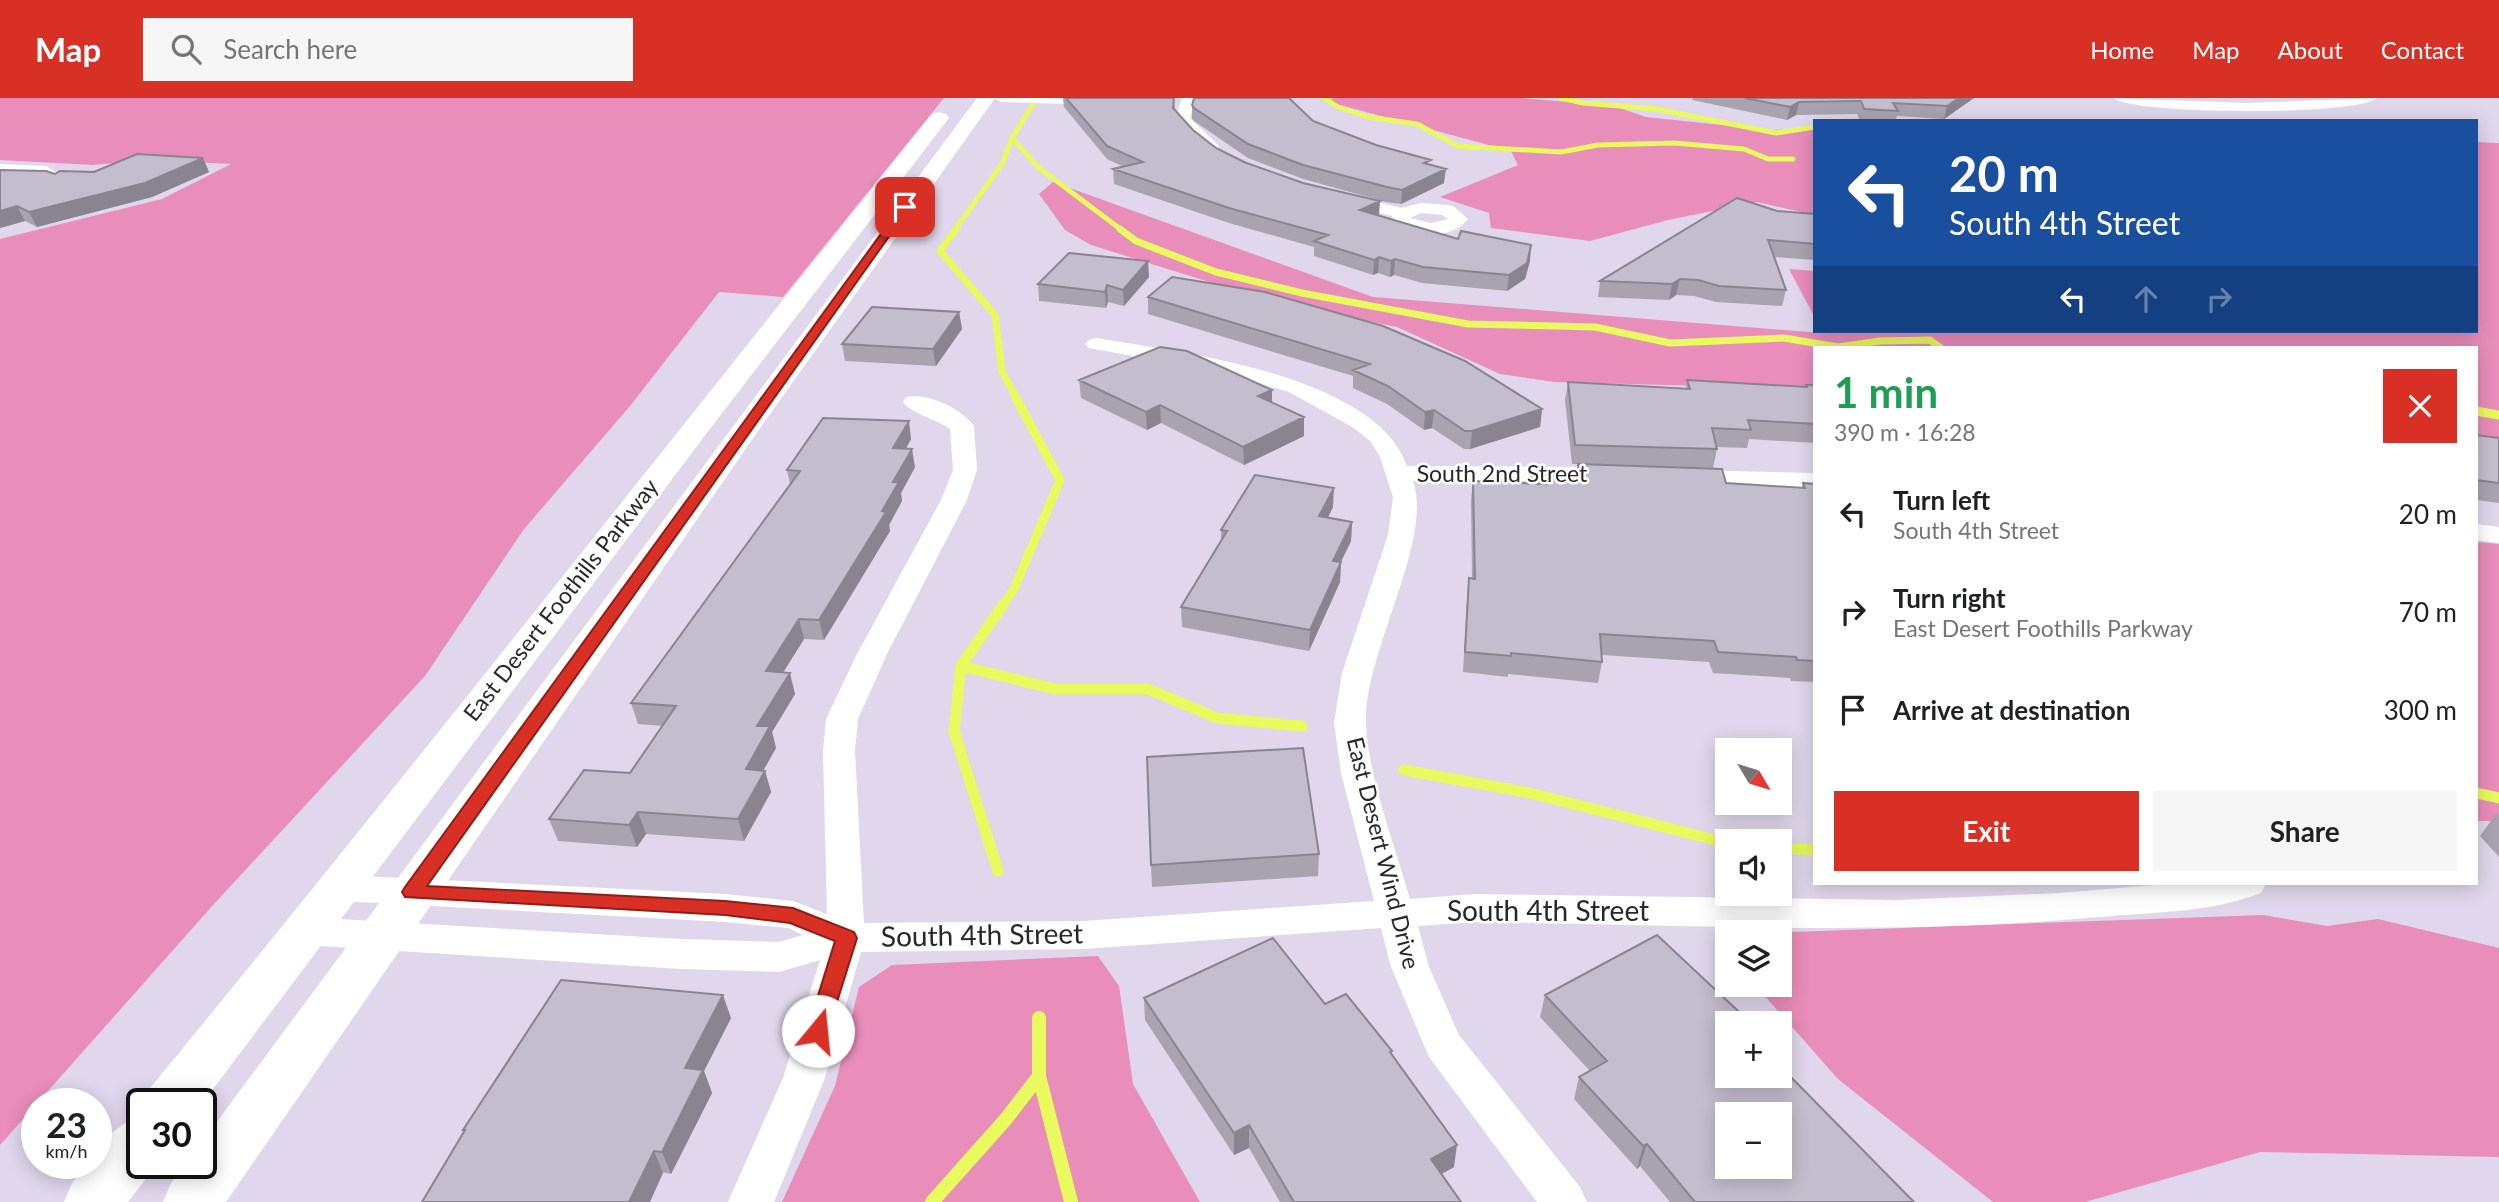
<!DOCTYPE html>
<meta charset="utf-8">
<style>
:root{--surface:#fff;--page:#f6f6f6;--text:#202124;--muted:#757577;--accent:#d93025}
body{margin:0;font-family:Lato,sans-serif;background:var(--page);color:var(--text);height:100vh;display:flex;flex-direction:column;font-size:26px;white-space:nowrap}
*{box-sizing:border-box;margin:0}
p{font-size:23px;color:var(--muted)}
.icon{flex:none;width:38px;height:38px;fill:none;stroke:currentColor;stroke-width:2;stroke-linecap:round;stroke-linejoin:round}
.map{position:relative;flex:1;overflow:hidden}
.drawer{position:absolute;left:1813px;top:248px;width:665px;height:539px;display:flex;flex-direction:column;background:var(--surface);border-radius:0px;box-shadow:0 4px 18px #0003}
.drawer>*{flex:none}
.hud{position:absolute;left:1813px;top:21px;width:665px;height:214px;border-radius:0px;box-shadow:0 4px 18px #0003;background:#1a4fa0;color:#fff;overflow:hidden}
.needle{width:46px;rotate:128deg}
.tools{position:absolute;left:1715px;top:640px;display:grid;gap:14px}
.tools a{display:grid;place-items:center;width:77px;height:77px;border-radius:0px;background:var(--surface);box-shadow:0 4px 18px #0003;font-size:35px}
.speed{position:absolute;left:21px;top:990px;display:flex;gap:14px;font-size:35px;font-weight:700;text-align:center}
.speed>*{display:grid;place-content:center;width:91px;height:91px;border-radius:50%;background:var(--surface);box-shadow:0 4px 18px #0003;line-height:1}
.speed small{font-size:18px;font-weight:400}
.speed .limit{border:4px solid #111;border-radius:10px;background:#fff;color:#111}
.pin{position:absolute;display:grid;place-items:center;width:60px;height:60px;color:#fff;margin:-30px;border-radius:14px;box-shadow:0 4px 10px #0006}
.me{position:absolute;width:77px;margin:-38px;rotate:17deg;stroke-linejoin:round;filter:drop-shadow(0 0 5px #0008)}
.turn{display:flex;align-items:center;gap:24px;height:147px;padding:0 21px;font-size:32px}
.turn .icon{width:91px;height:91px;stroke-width:2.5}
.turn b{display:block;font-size:49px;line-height:60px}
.lanes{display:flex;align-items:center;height:66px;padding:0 21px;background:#0003;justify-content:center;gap:35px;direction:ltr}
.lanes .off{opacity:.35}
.round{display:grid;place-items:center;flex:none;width:74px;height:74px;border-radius:0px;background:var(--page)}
.headline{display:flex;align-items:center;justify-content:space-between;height:119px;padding:0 21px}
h1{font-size:42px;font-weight:700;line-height:52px;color:#1e9e55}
.cta{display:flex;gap:14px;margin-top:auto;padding:14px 21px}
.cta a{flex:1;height:80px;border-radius:0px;background:var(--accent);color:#fff;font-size:28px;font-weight:700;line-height:80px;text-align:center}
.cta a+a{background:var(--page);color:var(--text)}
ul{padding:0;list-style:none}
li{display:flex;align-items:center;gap:21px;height:98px;padding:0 21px}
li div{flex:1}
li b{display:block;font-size:26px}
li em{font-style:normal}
header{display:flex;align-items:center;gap:42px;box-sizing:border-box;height:98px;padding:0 35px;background:var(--accent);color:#fff}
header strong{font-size:33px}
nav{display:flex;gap:38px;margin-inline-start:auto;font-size:24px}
.search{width:490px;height:63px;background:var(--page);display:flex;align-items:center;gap:18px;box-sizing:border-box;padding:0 24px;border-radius:0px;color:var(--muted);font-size:26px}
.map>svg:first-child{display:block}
.green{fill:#e98dba}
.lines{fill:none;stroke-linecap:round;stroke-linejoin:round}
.stream-far4{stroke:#e8fa5e;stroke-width:5}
.stream-far3{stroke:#e8fa5e;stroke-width:7}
.stream-far2{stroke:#e8fa5e;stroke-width:9}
.stream-far1{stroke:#e8fa5e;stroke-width:11}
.stream{stroke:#e8fa5e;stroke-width:14}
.street{fill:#fff;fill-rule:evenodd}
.secondary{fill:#fff;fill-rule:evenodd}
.wall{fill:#a9a3b0}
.shaded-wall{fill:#898490}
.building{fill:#c4bdcd;stroke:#898490;stroke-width:2;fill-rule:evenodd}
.route{fill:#d93025;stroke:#8d1f18;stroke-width:2}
.labels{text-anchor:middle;stroke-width:5;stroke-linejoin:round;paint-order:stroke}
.street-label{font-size:23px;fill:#282828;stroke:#fff}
.near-street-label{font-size:28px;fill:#282828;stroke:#fff}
</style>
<header>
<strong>Map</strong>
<div class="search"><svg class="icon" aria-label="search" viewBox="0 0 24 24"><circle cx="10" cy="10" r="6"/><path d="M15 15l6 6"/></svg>Search here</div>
<nav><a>Home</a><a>Map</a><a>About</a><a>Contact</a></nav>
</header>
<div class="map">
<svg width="2499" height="1104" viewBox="0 0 2499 1104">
<rect width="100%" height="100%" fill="#e0d7ec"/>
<!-- green -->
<path class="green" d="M0 0H944L783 199 719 194 630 308 524 431 425 578 214 806 0 1047V141L162 101 231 66 150 62 93 67 0 62Z
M1333 0H1520L1614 8 1646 19 1769 32 1815 31V117L1757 104 1668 122 1590 143 1491 130 1489 115 1440 99 1518 67 1511 53 1329 4Z
M2476 44 2499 45V345L2476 343V250H1815V291L1554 284 1500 276 1397 229 1270 203 1091 147 1065 132 1039 96 1053 84 1373 199 1822 235 1821 233H2476Z
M1789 171 1815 173V220Z
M2476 444 2499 446V723H2476Z
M2263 817 2327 828 2378 821 2499 850V1059L2260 1054 2085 1104H1993L1838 981 1755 887H1780V835H1764Z
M1098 858 1119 888 1133 986 1200 1104H782L835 988 859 889 892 867Z"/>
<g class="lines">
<!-- stream-far4 -->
<path class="stream-far4" d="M1324 0 1338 9 1368 19 1417 26 1458 48 1561 54 1598 47 1674 45 1744 51 1768 61H1793
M1561 0 1583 5 1656 11 1776 35 1815 29
M1012 40 1038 69 1123 133
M954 133 1002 66 1012 40 1037 0"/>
<!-- stream-far3 -->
<path class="stream-far3" d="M956 131 940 153 995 217 1002 273 1016 299
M1120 131 1136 143 1216 174 1302 195 1468 226 1595 229 1670 245 1784 240 1838 249 1880 243 1930 242 1941 250"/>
<!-- stream-far2 -->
<path class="stream-far2" d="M2476 313 2499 317
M1002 509 1014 491 1060 382 1015 298"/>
<!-- stream-far1 -->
<path class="stream-far1" d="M961 568 1055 591H1148L1217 620 1302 628
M1404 672 1530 695 1727 745
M2476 695 2499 700
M1780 750 1815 752
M998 773 954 633 961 568 1003 507"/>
<!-- stream -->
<path class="stream" d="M1039 920V978L1071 1104
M932 1104 1006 1021 1039 978"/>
<!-- street -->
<path class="street" d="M994 0H1107L1109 3 1102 7 1001 4Z
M1182 0H1196L1190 20 1217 46 1219 49 1217 52H1205L1175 21Z
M2114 0 2246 5 2377 0C2357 18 2133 17 2114 0Z
M0 66 46 68 69 83 61 88 42 78 0 76Z
M1341 95 1401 110 1421 105 1447 107 1453 108 1468 121C1451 143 1416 138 1395 126L1392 118 1335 104 1332 100ZM1421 115 1442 117 1448 121 1431 125 1410 120Z
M1096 240C1180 254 1374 276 1407 368L1615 369 1624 371 1627 376 1624 381 1615 383H1413C1434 442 1364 554 1366 625 1367 675 1396 751 1410 801L1475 796 1897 802 2059 795 2167 786H2266L2261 795C2210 815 2153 814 2099 819 1892 838 1683 827 1475 824L1418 828 1429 869 1459 937 1580 1089 1587 1104H1537L1429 959 1391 869 1381 830 1084 851 861 854 825 980 774 1104H728L783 980 820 862 779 874 681 871 305 847 292 843 286 833 292 823 305 819 681 841 779 844 803 837 788 830 725 824 341 803 328 799 323 790 328 781 341 777 725 796 793 803 827 816 823 653 826 621 857 556 941 402 953 372 950 331C938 322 910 315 903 304L906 299C926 294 962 311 974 328L977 372 967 402 887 556 858 621 855 653 864 825 1084 823 1374 803 1341 675 1334 625 1342 575 1388 437 1393 399 1380 359 1371 344 1354 330 1289 294 1220 274 1089 250 1085 246 1089 242Z
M1686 372 1815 375V390L1677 384 1674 379 1677 374Z
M2476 426 2499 429V445L2476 442Z"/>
<!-- secondary -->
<path class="secondary" d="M977 0H995L756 336 226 1104H163L171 1085 186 1066H201V1045Z
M939 14 946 16 949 20 946 24 706 336 201 1007 143 1006 151 989C415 668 671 340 932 16Z
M142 1017V1066H157L128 1104H64L72 1085 88 1066H96C96 1043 122 1024 142 1017Z"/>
</g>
<!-- wall -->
<path class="wall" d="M1063 0H1174L1175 12 1193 32 1216 50 1244 64 1379 117 1530 163 1525 181 1507 193 1422 185 1394 177 1390 179 1378 175 1373 177 1314 158V149L1229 125 1114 86 1113 71 1124 69 1107 61 1064 9Z
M1693 0H1974L1944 21 1897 18 1895 23H1860L1857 16 1796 17 1787 22 1692 2Z
M1192 7 1313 23 1431 67 1444 85 1401 106 1386 104 1303 81 1248 60 1194 23 1192 21Z
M203 60 209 74 152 99 37 129 25 123 0 130V72L55 76 94 74Z
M1777 113 1815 116V162L1774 159 1786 192 1782 208 1716 204 1694 198 1676 197 1669 202 1598 199 1600 183Z
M1149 179 1124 208 1108 204 1106 210 1039 203 1038 186Z
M1148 199 1542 311 1540 329 1470 351H1464L1432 330 1424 332 1387 306 1353 290V278L1148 216Z
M959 214 962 231 936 268 845 263 842 246Z
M1079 282 1272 304 1304 338 1244 367 1161 325 1147 332 1081 300Z
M1687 282 1806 289V287H1815V345L1749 341 1747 350 1716 349 1717 351 1713 370 1572 366 1565 302 1568 284 1686 290Z
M2476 337 2499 340V405L2476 402Z
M911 341 906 350 915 369 901 395 902 403 889 427 890 433 824 542 804 541 783 574 795 596 772 634 776 650 763 672 765 673 771 694 744 743 646 736 637 749 558 743 549 721 630 675 663 628 638 626 631 605 790 386 787 372Z
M1578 366 1726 385 1802 390 1803 385 1815 386V584L1791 583 1790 580 1713 575 1709 564 1602 557V564L1598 585 1508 576V579L1463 574 1467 500 1469 480H1472L1471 402 1473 383 1528 386 1530 376 1576 378Z
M1333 409 1328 420 1352 424 1351 443 1341 464 1340 484 1309 553 1182 529 1181 509 1221 444V432Z
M2496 716 2499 717V759L2480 738Z
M1319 756 1318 778 1152 789 1151 767Z
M1545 897 1789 960 1784 972 1914 1104H1670L1640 1068 1637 1071 1574 1001 1579 979 1590 973 1540 919Z
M1144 900 1325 906 1392 953V956L1454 1069 1442 1076 1461 1104H1280L1249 1050 1234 1057 1145 922Z
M731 920 704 973 712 995 671 1076 464 1034 463 1032Z"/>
<!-- shaded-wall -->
<path class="shaded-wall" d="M1959 0H1974L1944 21 1947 8Z
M1799 4 1796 17 1787 22 1790 9Z
M203 60 209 74 152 99 37 129 29 114Z
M1446 71 1444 85 1401 106 1402 92Z
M1380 103 1379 117 1360 112Z
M17 108 25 123 0 130V113Z
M1531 147 1530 163 1525 181 1507 193 1509 177Z
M1379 159 1378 175 1373 177 1374 162Z
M1395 161 1394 177 1390 179 1391 163Z
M1148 163 1149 179 1124 208 1123 192Z
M1680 181 1676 197 1669 202 1672 186Z
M1107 187 1108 204 1106 210 1105 194Z
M959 214 962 231 936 268 933 251Z
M1272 292V310L1258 298Z
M1160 307 1161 325 1147 332 1146 314Z
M1542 311 1540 329 1470 351 1472 333Z
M1434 312 1432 330 1424 332 1425 314Z
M1304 319V338L1244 367 1243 349Z
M909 323 911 341 896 369 893 350Z
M912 351 915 369 901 395 902 403 889 427 890 433 824 542 819 522 882 413 893 384Z
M1334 390 1333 409 1318 438 1319 418Z
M1352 424 1351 443 1332 482 1333 463Z
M1341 464 1340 484 1309 553 1310 532Z
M799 521 804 541 771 594 766 573Z
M790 575 795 596 772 634 776 650 752 693 746 671 757 628Z
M765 673 771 694 744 743 738 721Z
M638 714 646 736 637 749 629 727Z
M723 897 731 920 704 973 712 995 671 1076 662 1054 685 970Z
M1789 960 1780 982V965Z
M1249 1027V1050L1234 1057V1035Z
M1647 1046 1640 1068 1637 1071 1643 1048Z
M1457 1047 1454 1069 1428 1083 1431 1061Z
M654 1053 663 1075 650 1104H629Z"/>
<!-- building -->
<path class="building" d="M1066 0H1174L1173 10 1193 32 1216 50 1244 64 1303 85 1380 103 1360 112 1458 141 1461 133 1531 147 1527 165 1509 177 1423 169 1395 161 1391 163 1379 159 1374 162 1314 143 1328 137 1229 110 1113 71 1143 64 1107 48Z
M1194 0H1289L1313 23 1376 47 1431 62 1424 65 1446 71 1402 92 1387 89 1303 67 1248 46 1194 10 1192 7Z
M1745 0H1959L1947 8 1893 5 1898 13 1864 11 1861 3 1799 4 1790 9Z
M137 56 203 60 145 85 29 114 17 108 0 113V72L46 73 55 76 60 73 94 74Z
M1737 100 1777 113 1815 116V146L1768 142 1786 192 1719 188 1698 182 1680 181 1672 186 1600 183Z
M1069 155 1148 163 1123 192 1107 187 1105 194 1038 186Z
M1172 179 1265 194 1383 228 1465 263 1542 311 1472 333H1465L1434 312 1425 314 1388 288 1353 272 1370 266 1148 199Z
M872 209 959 214 933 251 842 246Z
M1160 249 1187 253 1272 292 1258 298 1304 319 1243 349 1160 307 1146 314 1079 282Z
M1687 282 1807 289 1806 287H1815V326L1748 322 1751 332 1712 330 1717 351 1575 347 1568 284 1690 291Z
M823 320 909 323 893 350 912 351 893 384H899L882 413 886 414 819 522 799 521 766 573 790 575 757 628H770L746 671 765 673 738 721 638 714 629 727 549 721 584 672 630 675 676 608 631 605 800 373 787 372Z
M2476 337 2499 340V385L2476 382Z
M1578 366 1722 371 1726 385 1805 390 1803 385 1815 386V563L1797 562 1796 559 1718 554 1714 543 1600 536 1602 564 1511 555V558L1465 554 1469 480 1475 481 1473 383 1545 386 1530 376 1579 379Z
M1255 377 1334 390 1319 418 1352 424 1333 463 1341 464 1310 532 1181 509 1227 433 1221 432Z
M1303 650 1319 756 1151 767 1147 659Z
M1657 837 1752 926H1727V978H1780V968L1914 1104H1695L1647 1046 1643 1048 1579 979 1607 963 1545 897ZM1727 1017H1780V1069H1727Z
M1273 840 1325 906 1346 896 1392 953 1390 954 1457 1047 1431 1061 1461 1104H1294L1249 1027 1234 1035 1144 900Z
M561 882 723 897 685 970 703 972 662 1054 654 1053 629 1104H422L465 1032H463Z
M1780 952 1789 960 1780 965Z"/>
<!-- route -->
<path class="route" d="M902 107 910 109 427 788 725 803 793 810 854 834 857 840 826 939 818 942 811 939 807 933 835 843 790 825 725 817 405 799 402 794 405 789Z"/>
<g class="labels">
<!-- street labels -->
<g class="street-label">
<text x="1502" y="384">South 2nd Street</text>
<text transform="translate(561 502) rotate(-52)" y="8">East Desert Foothills Parkway</text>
<text transform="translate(1383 755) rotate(76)" y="8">East Desert Wind Drive</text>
</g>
<!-- near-street labels -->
<g class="near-street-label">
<text x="1548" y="823">South 4th Street</text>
<text transform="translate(982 837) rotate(-1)" y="10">South 4th Street</text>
</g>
</g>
</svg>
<div class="tools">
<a><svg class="needle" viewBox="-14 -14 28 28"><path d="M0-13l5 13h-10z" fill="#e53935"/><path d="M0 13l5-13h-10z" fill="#757577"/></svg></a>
<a><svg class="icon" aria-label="sound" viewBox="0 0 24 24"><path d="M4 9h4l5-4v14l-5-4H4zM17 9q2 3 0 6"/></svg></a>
<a><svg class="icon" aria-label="layers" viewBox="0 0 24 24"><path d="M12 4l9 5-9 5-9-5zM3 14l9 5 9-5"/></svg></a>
<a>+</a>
<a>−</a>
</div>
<div class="speed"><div>23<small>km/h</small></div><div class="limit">30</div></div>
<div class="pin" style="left:905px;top:109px;background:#d93025"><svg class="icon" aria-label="arrive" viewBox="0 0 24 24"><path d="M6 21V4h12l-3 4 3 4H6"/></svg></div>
<svg class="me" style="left:818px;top:933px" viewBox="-20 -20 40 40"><circle r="19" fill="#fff"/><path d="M0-13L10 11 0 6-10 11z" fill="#d93025"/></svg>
<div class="hud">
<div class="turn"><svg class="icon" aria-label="left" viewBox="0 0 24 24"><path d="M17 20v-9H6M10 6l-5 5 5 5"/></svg><div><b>20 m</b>South 4th Street</div></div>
<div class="lanes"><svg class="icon" aria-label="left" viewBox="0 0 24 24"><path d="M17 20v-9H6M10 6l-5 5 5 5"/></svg><svg class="icon off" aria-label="ahead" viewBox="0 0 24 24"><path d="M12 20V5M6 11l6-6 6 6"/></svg><svg class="icon off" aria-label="right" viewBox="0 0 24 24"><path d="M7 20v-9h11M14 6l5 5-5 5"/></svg></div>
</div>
<section class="drawer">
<div class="headline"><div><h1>1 min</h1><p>390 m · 16:28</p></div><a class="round" style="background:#d93025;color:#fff"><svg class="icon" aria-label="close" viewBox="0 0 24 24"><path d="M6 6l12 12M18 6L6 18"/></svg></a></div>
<ul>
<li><svg class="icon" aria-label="left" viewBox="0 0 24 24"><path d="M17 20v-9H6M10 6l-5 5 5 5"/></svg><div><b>Turn left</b><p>South 4th Street</p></div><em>20 m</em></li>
<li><svg class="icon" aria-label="right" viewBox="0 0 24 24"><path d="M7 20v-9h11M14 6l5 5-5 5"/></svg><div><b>Turn right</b><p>East Desert Foothills Parkway</p></div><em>70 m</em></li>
<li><svg class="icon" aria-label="arrive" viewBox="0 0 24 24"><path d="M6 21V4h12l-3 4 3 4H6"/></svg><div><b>Arrive at destination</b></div><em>300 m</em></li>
</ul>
<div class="cta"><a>Exit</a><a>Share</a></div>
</section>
</div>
